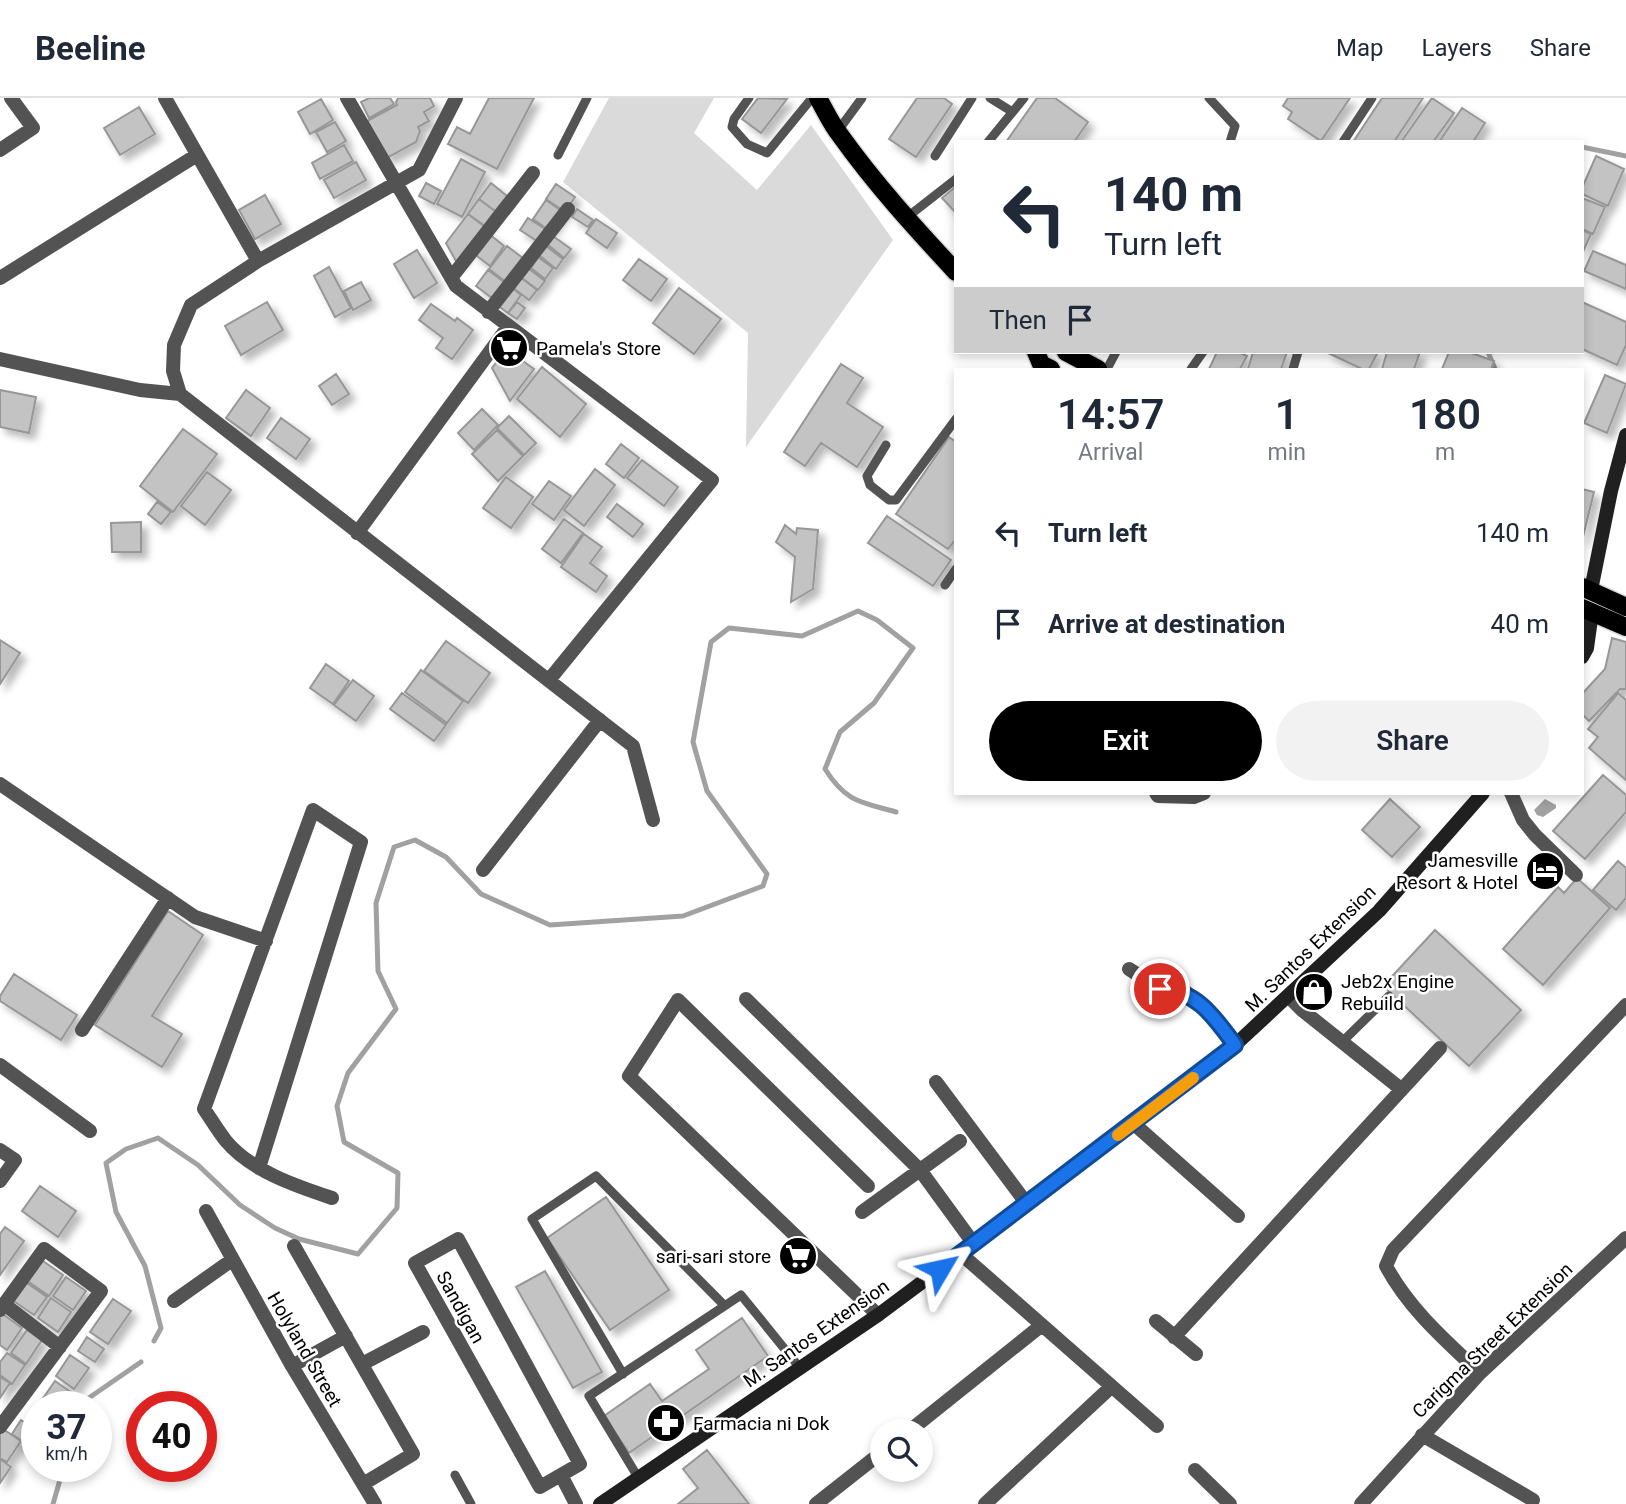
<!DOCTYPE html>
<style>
:root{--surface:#fff;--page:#f2f2f3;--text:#1f2937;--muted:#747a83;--line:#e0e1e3;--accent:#000}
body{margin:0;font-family:Roboto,sans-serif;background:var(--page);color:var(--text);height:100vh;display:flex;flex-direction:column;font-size:26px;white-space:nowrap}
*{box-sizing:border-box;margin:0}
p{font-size:23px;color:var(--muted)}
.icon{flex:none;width:38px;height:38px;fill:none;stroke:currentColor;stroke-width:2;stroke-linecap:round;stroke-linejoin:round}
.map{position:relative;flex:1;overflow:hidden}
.side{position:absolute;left:954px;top:270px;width:630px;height:427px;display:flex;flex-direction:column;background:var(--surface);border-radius:0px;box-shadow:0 4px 10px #0003}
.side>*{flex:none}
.guide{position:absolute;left:954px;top:42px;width:630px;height:214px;border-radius:0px;box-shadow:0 4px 10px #0003;background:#fff;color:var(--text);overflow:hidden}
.tools{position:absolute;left:870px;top:1321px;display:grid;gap:14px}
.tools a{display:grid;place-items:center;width:63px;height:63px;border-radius:50%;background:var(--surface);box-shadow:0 4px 10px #0003;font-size:35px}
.speed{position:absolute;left:21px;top:1293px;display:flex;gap:14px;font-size:35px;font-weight:700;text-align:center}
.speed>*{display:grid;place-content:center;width:91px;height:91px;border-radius:50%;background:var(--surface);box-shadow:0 4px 10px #0003;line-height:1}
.speed small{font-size:18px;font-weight:400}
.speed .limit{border:10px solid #d22;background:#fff;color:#111}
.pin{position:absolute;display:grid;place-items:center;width:60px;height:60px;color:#fff;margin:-30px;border:4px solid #fff;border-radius:50%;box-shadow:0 2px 7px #0007}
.me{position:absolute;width:77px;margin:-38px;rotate:54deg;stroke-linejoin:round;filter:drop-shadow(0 0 5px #0008)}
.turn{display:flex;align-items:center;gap:24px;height:147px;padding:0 35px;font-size:32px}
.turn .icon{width:91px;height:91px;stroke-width:2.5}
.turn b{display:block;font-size:49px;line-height:60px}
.then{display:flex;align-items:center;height:66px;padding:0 35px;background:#0003;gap:14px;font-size:26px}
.eta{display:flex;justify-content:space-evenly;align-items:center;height:119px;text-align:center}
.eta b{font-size:42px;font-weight:600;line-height:49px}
.button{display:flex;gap:14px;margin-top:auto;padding:14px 35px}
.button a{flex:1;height:80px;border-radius:42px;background:var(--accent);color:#fff;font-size:28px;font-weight:600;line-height:80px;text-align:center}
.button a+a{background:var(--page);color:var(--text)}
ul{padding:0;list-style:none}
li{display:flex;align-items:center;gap:21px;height:91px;padding:0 35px}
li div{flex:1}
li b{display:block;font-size:26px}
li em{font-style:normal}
header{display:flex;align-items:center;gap:42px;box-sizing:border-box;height:98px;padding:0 35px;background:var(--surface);border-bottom:2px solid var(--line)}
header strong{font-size:33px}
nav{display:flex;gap:38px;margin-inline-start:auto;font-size:24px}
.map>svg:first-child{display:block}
.green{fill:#dadada}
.water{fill:#a1a1a1}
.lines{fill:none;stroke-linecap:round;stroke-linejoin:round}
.stream{stroke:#a1a1a1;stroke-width:5}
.building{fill:#c3c3c3;stroke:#979797;stroke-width:2;filter:url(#shadow)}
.primary-casing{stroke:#dbdbdb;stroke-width:21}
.lane{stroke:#535353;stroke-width:9}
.street{stroke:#535353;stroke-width:14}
.secondary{stroke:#202020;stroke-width:14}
.primary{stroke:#000;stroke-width:18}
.route-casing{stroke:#114b97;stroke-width:18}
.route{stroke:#1a73e8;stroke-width:12}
.slow{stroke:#f59e0b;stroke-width:12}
.labels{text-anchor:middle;stroke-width:5;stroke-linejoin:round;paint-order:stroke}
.poi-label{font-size:19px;fill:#000;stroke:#fff;text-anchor:start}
.street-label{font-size:19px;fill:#000;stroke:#fff}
</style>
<header>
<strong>Beeline</strong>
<nav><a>Map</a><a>Layers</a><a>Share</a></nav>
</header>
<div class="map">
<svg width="1626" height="1406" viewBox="0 0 1626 1406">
<defs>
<filter id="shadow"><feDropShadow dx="6" dy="6" stdDeviation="3.5" flood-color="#0004"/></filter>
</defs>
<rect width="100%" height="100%" fill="#fff"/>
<!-- green -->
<path class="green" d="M609 0H714L694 35 757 92 811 27 893 142 746 349 748 235 563 84Z"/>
<!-- water -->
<path class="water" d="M1545 701 1556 707V710L1543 719 1537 717 1534 712Z"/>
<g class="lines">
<!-- stream -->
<path class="stream" d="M1582 49 1626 58
M1488 254 1495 271
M154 1243 161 1230 145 1168 116 1114 106 1065 126 1051 158 1040 198 1067 240 1107 275 1130 299 1141 358 1156 397 1110 398 1075 344 1044 337 1008 348 975 396 911 378 873 376 805 394 749 415 742 446 759 481 796 550 827 683 818 763 788 767 776 707 693 693 644 711 544 729 530 802 538 858 513 877 522 913 550 874 605 840 634 825 671C846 704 860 704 896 714
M80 1306 141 1264
M53 1406 64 1368"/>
</g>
<!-- building -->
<path class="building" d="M369 0H390L394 6 369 20 361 4Z
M398 0H430L434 8 424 14 429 23 418 29 420 33 416 44 387 60 367 23 397 7 396 4Z
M489 0H534L497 71 448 46 457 29 470 36Z
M758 0 787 1 761 35 742 21Z
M917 0H944L952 6 916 59 889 41Z
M1037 0H1055L1088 24 1074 44H1006Z
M1288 0H1350L1321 43 1288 21 1292 14 1283 8Z
M1382 0H1423L1394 44H1353Z
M1432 0 1454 15 1433 44H1401Z
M321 1 333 22 310 36 298 14Z
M139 9 155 36 120 57 104 30Z
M1462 10 1485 25 1473 44H1439Z
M335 24 346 43 327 54 316 34Z
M344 47 353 63 320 81 312 65Z
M1596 58 1624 71 1608 108 1582 96V90Z
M461 61 485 74 462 119 437 106Z
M356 64 366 82 334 100 324 82Z
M426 85 441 93 434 106 419 98Z
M491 85 507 98 495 113 479 101Z
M556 86 575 99 565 114 546 101Z
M954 90 956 91V115L942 100Z
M265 97 281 126 255 141 239 112Z
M1582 100 1605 109 1593 136 1582 131Z
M479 101 495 113 484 128 468 116Z
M546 102 563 114 550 133 533 121Z
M577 111 593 122 588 129 572 119Z
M468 116 485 128 457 165 446 145Z
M528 120 545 131 537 143 520 132Z
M596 121 617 135 607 150 586 135Z
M1582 132 1591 136 1582 156Z
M488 135 504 148 490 168 473 155Z
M553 138 571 151 564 160 547 146Z
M507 148 524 161 506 184 489 171Z
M546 148 563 161 556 171 539 157Z
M417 152 437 185 414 200 394 166Z
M1593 153 1626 167V191L1584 173Z
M538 159 553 170 545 181 531 170Z
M639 161 667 181 651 203 623 182Z
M329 169 351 210 335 219 314 178Z
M529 171 545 183 538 192 522 180Z
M488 172 504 184 492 200 476 188Z
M520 179 537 192 529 202 512 189Z
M361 184 371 202 353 212 344 193Z
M511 189 521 197 508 215 497 207Z
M679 190 721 221 694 256 653 225Z
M267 204 283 232 241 257 225 228Z
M517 204 525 210 517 221 508 215Z
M1582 204 1626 224V247L1617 267 1582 251Z
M431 206 455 223 457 220 473 232 452 261 436 250 443 240 419 222Z
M506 251 534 271 510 303 492 270Z
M1217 254H1239L1247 258 1240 271H1209Z
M1253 254H1287L1281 271H1248Z
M1326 254H1378L1369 271H1362Z
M1387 254H1420L1414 271H1382Z
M1449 254H1469L1494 263 1491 271H1442Z
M841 266 863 280 847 305 883 329 857 369 821 345 805 368 784 354Z
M542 269 586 306 560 339 517 301Z
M336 276 349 296 332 307 319 288Z
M1605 277 1626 286 1607 335 1584 325Z
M0 292 36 299 29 335 0 329Z
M246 292 270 310 251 338 226 320Z
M482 311 498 327 474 352 458 335Z
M509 318 536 345 524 357 497 330Z
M281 320 310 341 296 361 267 340Z
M183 331 217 356 173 414 140 388Z
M497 332 523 358 498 383 472 356Z
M949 339 956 344V441L948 451 896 416Z
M621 346 639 360 624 380 606 366Z
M642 362 678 389 664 408 627 380Z
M595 371 615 387 584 428 564 412Z
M207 374 231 392 205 427 181 408Z
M506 379 533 399 511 430 483 410Z
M549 383 571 398 554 422 532 406Z
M1582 391 1594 394 1582 443Z
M157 404 171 414 161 426 148 416Z
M617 406 643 426 633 439 607 419Z
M887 418 951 462 933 488 868 445Z
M564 421 583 435 561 465 542 451Z
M141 424V454H112L111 425Z
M785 427 796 436 797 430 818 432 813 491 791 504 795 459 776 444Z
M584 436 602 449 590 465 607 478 596 494 561 469Z
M1612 540 1626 544V591H1620L1589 623 1582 616V596L1605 571Z
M0 542 20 555 0 586Z
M446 543 490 575 468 605 424 573Z
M326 566 349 583 333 606 310 590Z
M421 572 463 603 447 625 405 594Z
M353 582 374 598 356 623 334 607Z
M402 595 446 627 434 643 390 611Z
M1618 595 1626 602V682L1589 650 1598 639 1588 631Z
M1603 677 1626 697V714L1585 761 1553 733Z
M1390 701 1420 729 1392 759 1362 732Z
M1618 763 1626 770V800L1616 812 1593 792Z
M1577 780 1610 810 1543 887 1503 851 1558 789 1564 795Z
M168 813 203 837 152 918 182 936 162 969 95 927Z
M1435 832 1521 912 1469 968 1383 888Z
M14 876 77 917 61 942 0 903V898Z
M40 1088 76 1113 58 1139 22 1113Z
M606 1099 669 1192 610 1232 547 1140Z
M5 1129 24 1143 0 1177V1136Z
M40 1161 63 1177 49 1198 26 1182Z
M545 1173 602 1274 573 1290 516 1189Z
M66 1179 86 1193 73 1212 53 1198Z
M24 1183 47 1199 34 1217 12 1202Z
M51 1200 71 1214 58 1234 38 1220Z
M113 1201 131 1213 108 1246 90 1234Z
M0 1214 22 1230 7 1252 0 1247Z
M742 1220 768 1258 629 1355 604 1318 650 1286 662 1303 709 1271 696 1252Z
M27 1232 42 1242 26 1266 11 1255Z
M87 1239 104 1251 95 1264 78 1253Z
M7 1255 25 1267 12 1286 0 1277V1264Z
M70 1257 89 1270 74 1291 56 1278Z
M0 1279 10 1285 0 1300Z
M55 1283 72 1295 62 1309H37Z
M37 1310V1325L30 1320Z
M21 1322 37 1333V1337L29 1348 12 1336Z
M3 1331 21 1343 7 1364 0 1360V1336Z
M707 1352 749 1406H678L698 1390 683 1371Z
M0 1361 11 1369 0 1385Z"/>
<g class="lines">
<defs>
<path id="primary" d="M818 0C825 12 831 26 840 37 875 86 915 130 956 174
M1036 254 1041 266 1051 271
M1066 254 1098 271
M1582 489 1626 509
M1582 510 1626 529"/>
</defs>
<!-- primary casing -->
<use href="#primary" class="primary-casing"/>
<!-- lane -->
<path class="lane" d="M749 0 734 21 732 29 747 46 767 55 812 0
M990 0 1011 13
M1209 0 1235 28 1230 44
M837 34 862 0
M988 44 1024 0
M1343 44 1372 0
M558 57 587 0
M935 58 972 0
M906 120 956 81
M1107 271 1116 254
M1191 271 1203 254
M1293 271 1298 254
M886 347 867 378 870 387 889 402H896L956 321
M945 487 956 471
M1342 944 1389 898
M623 1276 532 1121 596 1078 724 1207
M455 1377 471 1406
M639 1381 589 1298 741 1197 800 1270"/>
<!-- street -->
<path class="street" d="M165 0 258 163
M347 0 456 188 712 382 549 582
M456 0 419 72 258 163 191 207 174 247 173 273 180 296 633 648 653 722
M0 52 33 30 11 0
M0 180 197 57
M451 180 533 75
M488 214 568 111
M0 261 140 292 180 296
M357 435 508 229
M0 686 195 819 266 843
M1156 695 1158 698 1194 699 1204 695
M1511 695 1523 722 1535 737 1576 777
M483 772 600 622
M1129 871 1160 891 1187 895 1216 922 1235 947
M1289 899 1302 912 1401 991
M746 901 920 1072 974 1146
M82 932 168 800
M0 967 90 1033
M936 984 1027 1106
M1133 1025 1238 1118
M0 1052 15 1062 0 1083
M259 1070 361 744 313 712 204 1011C211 1021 218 1033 226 1043 251 1073 296 1088 332 1100
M868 1088 678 902 629 978 878 1217
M206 1113 292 1268 375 1406
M862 1114 960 1043
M458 1141 580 1366 540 1389 415 1165Z
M294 1148 413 1356 363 1386
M961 1156 1157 1328
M174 1203 232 1162
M4 1206 60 1249
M0 1212 44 1151 101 1193 0 1329
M1156 1223 1196 1256
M1174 1239 1440 950
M362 1266 423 1234
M292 1268 346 1238
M1480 1275C1445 1242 1409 1211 1386 1168L1393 1152 1626 907
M908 1334 1042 1227
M1422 1337 1533 1402
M1195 1372 1230 1406
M561 1377 576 1406
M816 1406 882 1354
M985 1406 1111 1289
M1361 1406 1480 1275 1626 1140"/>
<!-- secondary -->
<path class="secondary" d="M1591 492 1611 393 1626 337
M1582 559 1587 550 1592 514
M600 1406 878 1217 1027 1106 1235 947 1379 813 1483 695"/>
<!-- primary -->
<use href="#primary" class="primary"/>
</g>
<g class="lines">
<defs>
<path id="route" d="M940 1171 1235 947C1214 919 1198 893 1160 891"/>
</defs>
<!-- route casing -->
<use href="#route" class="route-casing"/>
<!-- route -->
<use href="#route" class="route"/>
<!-- slow -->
<path class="slow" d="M1118 1037 1193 980"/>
</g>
<!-- icons -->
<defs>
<symbol id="supermarket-disc" viewBox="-11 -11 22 22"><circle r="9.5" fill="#000" stroke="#fff"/><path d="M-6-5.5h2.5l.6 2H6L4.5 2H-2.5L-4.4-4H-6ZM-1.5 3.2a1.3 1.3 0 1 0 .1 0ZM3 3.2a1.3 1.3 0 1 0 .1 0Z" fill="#fff"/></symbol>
<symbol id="hotel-disc" viewBox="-11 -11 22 22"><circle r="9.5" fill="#000" stroke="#fff"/><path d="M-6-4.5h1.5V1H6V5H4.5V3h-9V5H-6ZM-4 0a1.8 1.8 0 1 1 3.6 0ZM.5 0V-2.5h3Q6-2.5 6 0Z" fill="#fff"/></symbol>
<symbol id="shop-disc" viewBox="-11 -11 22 22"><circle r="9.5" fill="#000" stroke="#fff"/><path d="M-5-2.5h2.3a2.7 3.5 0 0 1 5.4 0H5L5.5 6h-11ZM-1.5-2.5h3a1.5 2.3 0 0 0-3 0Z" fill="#fff"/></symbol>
<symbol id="pharmacy-disc" viewBox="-11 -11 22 22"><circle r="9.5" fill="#000" stroke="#fff"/><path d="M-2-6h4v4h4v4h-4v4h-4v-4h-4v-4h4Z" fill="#fff"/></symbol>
</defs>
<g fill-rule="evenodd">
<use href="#supermarket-disc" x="487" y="228" width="44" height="44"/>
<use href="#hotel-disc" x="1523" y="751" width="44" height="44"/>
<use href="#shop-disc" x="1292" y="872" width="44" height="44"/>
<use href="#supermarket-disc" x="776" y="1136" width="44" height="44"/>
<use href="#pharmacy-disc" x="644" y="1303" width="44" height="44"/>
</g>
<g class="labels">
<!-- poi labels -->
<g class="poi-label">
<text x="536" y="257">Pamela's Store</text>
<text x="1518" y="769" text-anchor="end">Jamesville<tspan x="1518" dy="22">Resort &amp; Hotel</tspan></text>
<text x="1341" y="890">Jeb2x Engine<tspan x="1341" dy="22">Rebuild</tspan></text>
<text x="771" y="1165" text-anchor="end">sari-sari store</text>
<text x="693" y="1332">Farmacia ni Dok</text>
</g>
<!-- street labels -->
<g class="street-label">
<text transform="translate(1310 850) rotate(-44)" y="7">M. Santos Extension</text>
<text transform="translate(461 1209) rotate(61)" y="7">Sandigan</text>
<text transform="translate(816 1235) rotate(-35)" y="7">M. Santos Extension</text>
<text transform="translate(1492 1242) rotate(-44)" y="7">Carigma Street Extension</text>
<text transform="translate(305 1251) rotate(60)" y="7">Holyland Street</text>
</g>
</g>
</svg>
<div class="tools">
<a><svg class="icon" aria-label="search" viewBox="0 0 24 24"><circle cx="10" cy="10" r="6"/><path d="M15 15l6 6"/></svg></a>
</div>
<div class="speed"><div>37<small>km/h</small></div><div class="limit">40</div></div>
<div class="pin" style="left:1160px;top:891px;background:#d93025"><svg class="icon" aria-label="arrive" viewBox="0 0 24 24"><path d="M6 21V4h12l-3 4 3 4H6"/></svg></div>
<svg class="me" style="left:940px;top:1171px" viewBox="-20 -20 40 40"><path d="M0-17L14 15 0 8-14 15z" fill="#1a73e8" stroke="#fff" stroke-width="4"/></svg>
<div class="guide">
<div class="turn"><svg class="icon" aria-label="left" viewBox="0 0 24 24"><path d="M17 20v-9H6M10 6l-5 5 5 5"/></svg><div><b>140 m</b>Turn left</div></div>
<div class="then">Then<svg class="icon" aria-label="arrive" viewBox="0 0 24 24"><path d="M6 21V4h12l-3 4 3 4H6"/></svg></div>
</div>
<section class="side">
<div class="eta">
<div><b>14:57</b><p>Arrival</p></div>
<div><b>1</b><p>min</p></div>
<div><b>180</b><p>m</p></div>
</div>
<ul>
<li><svg class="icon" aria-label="left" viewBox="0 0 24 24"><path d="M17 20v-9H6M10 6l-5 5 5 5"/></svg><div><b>Turn left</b></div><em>140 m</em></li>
<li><svg class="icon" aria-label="arrive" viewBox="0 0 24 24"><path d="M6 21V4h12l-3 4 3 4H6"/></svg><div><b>Arrive at destination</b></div><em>40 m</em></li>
</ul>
<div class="button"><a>Exit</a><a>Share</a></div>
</section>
</div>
